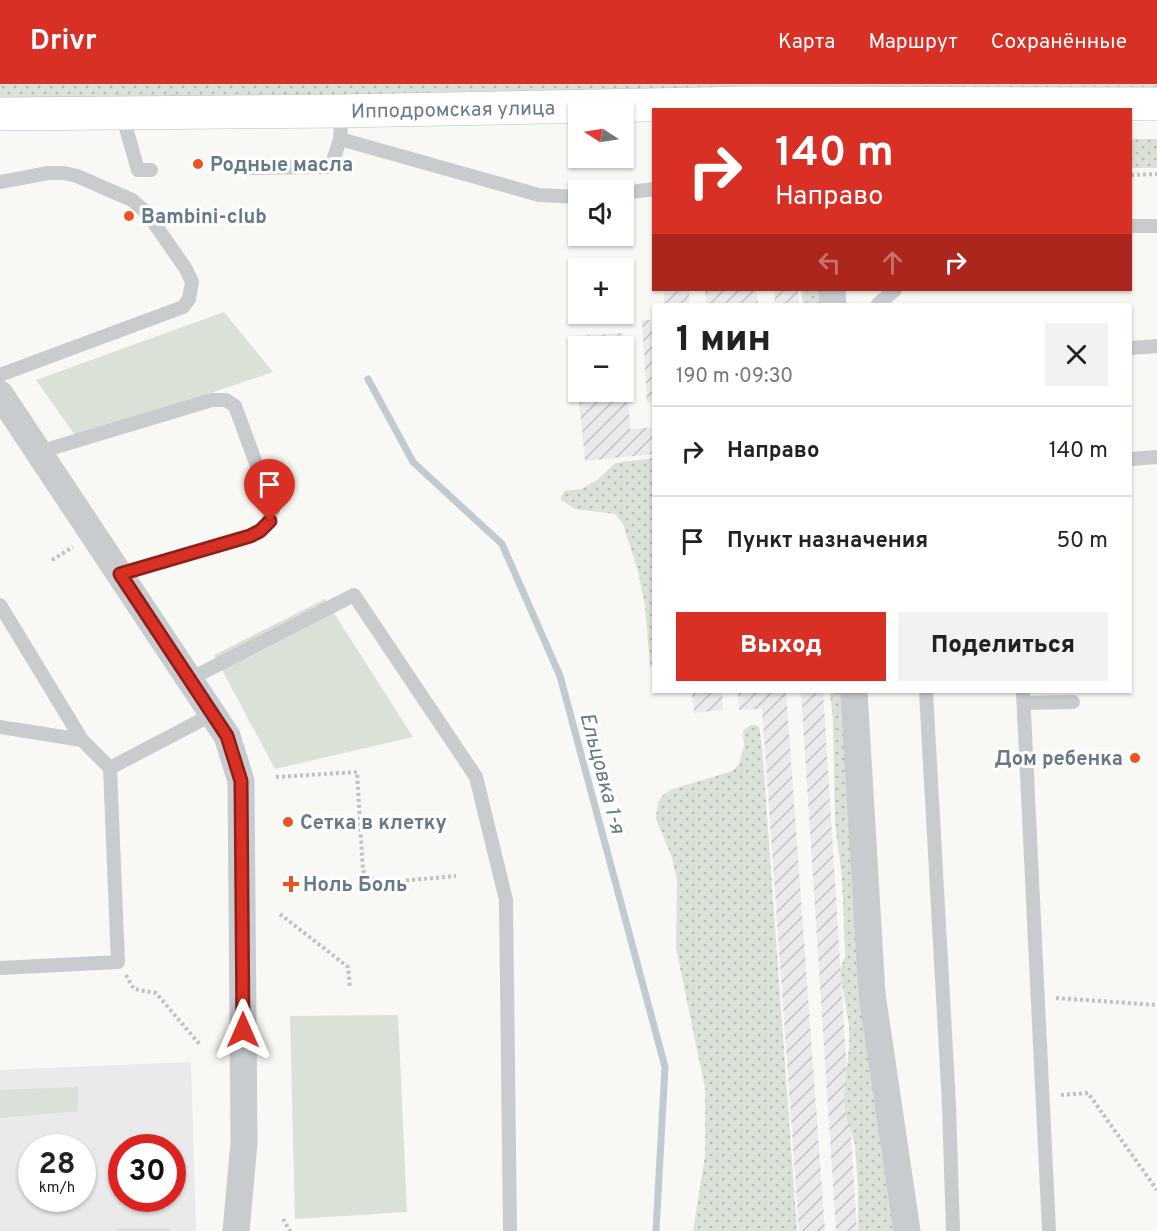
<!DOCTYPE html>
<html lang="ru">
<meta charset="utf-8">
<style>
:root{--surface:#fff;--page:#f2f2f2;--text:#222;--muted:#767676;--line:#e0e0e0;--accent:#d93025}
body{margin:0;font-family:Overpass,sans-serif;background:var(--page);color:var(--text);height:100vh;display:flex;flex-direction:column;font-size:22px;white-space:nowrap}
*{box-sizing:border-box;margin:0}
p{font-size:20px;color:var(--muted)}
.icon{flex:none;width:33px;height:33px;fill:none;stroke:currentColor;stroke-width:2;stroke-linecap:round;stroke-linejoin:round}
.map{position:relative;flex:1;overflow:hidden}
.panel{position:absolute;left:652px;top:219px;width:480px;height:390px;display:flex;flex-direction:column;background:var(--surface);border-radius:0px;box-shadow:0 2px 4px #0004}
.panel>*{flex:none}
.guide{position:absolute;left:652px;top:24px;width:480px;height:183px;border-radius:0px;box-shadow:0 2px 4px #0004;background:#d93025;color:#fff;overflow:hidden}
.needle{width:39px;rotate:282deg}
.buttons{position:absolute;left:568px;top:18px;display:grid;gap:12px}
.buttons a{display:grid;place-items:center;width:66px;height:66px;border-radius:0px;background:var(--surface);box-shadow:0 2px 4px #0004;font-size:30px}
.speed{position:absolute;left:18px;top:1050px;display:flex;gap:12px;font-size:30px;font-weight:700;text-align:center}
.speed>*{display:grid;place-content:center;width:78px;height:78px;border-radius:50%;background:var(--surface);box-shadow:0 2px 4px #0004;line-height:1}
.speed small{font-size:15px;font-weight:400}
.speed .limit{border:9px solid #d22;background:#fff;color:#111}
.pin{position:absolute;display:grid;place-items:center;width:51px;height:51px;color:#fff;margin:-62px -26px;border-radius:50% 50% 50% 0;rotate:-45deg;box-shadow:0 0 6px #0007}
.pin .icon{rotate:45deg}
.me{position:absolute;width:66px;margin:-33px;rotate:0deg;stroke-linejoin:round;filter:drop-shadow(0 0 4px #0008)}
.turn{display:flex;align-items:center;gap:21px;height:126px;padding:0 24px;font-size:27px}
.turn .icon{width:78px;height:78px;stroke-width:2.5}
.turn b{display:block;font-size:42px;line-height:51px}
.lanes{display:flex;align-items:center;height:57px;padding:0 24px;background:#0003;justify-content:center;gap:30px;direction:ltr}
.lanes .off{opacity:.35}
.round{display:grid;place-items:center;flex:none;width:63px;height:63px;border-radius:0px;background:var(--page)}
.headline{display:flex;align-items:center;justify-content:space-between;height:102px;padding:0 24px}
h1{font-size:36px;font-weight:800;line-height:45px}
.primary-button{display:flex;gap:12px;margin-top:auto;padding:12px 24px}
.primary-button a{flex:1;height:69px;border-radius:0px;background:var(--accent);color:#fff;font-size:24px;font-weight:800;line-height:69px;text-align:center}
.primary-button a+a{background:var(--page);color:var(--text)}
ul{padding:0;list-style:none}
li{display:flex;align-items:center;gap:18px;height:90px;padding:0 24px;border-top:2px solid var(--line)}
li div{flex:1}
li b{display:block;font-size:22px}
li em{font-style:normal}
header{display:flex;align-items:center;gap:36px;box-sizing:border-box;height:84px;padding:0 30px;background:var(--accent);color:#fff}
header strong{font-size:28px}
nav{display:flex;gap:33px;margin-inline-start:auto;font-size:21px}
.map>svg:first-child{display:block}
.built{fill:#e9eae9;fill-rule:evenodd}
.industrial{fill:url(#industrial-furrows);fill-rule:evenodd}
.grass{fill:url(#grass-dots)}
.park{fill:#dae1d6}
.lines{fill:none;stroke-linecap:round;stroke-linejoin:round}
.stream{stroke:#c0cbd0;stroke-width:7}
.highway-casing{stroke:#babec1;stroke-width:34}
.path{stroke:#bfc2c4;stroke-width:4;stroke-dasharray:3 3;stroke-linecap:butt}
.lane{stroke:#c8cccf;stroke-width:14}
.street{stroke:#c8cccf;stroke-width:27}
.highway{stroke:#fff;stroke-width:33}
.route-casing{stroke:#8d1f18;stroke-width:15}
.route{stroke:#d93025;stroke-width:10}
.poi-dot{fill:#ec5321;stroke:#fff;stroke-width:2}
.labels{text-anchor:middle;stroke-width:6;stroke-linejoin:round;paint-order:stroke}
.street-label{font-size:20px;fill:#667988;stroke:#fff}
.poi-label{font-size:20px;font-weight:bold;fill:#667988;stroke:#fff;text-anchor:start}
.water-label{font-size:21px;font-style:italic;fill:#627a83;stroke:#fff}
</style>
<header>
<strong>Drivr</strong>
<nav><a>Карта</a><a>Маршрут</a><a>Сохранённые</a></nav>
</header>
<div class="map">
<svg width="1157" height="1147" viewBox="0 0 1157 1147">
<defs>
<pattern id="industrial-furrows" width="10" height="10" patternUnits="userSpaceOnUse" patternTransform="scale(1.5)"><rect width="10" height="10" fill="#e9eae9"/><path d="M-1 1l2-2M0 10L10 0M9 11l2-2" fill="none" stroke="#c1c2c3"/></pattern>
<pattern id="grass-dots" width="8" height="8" patternUnits="userSpaceOnUse" patternTransform="scale(1.5)"><rect width="8" height="8" fill="#dae1d6"/><path d="M2 2h.1M6 6h.1" fill="none" stroke="#b5bbb3" stroke-width="1.8" stroke-linecap="round"/></pattern>
</defs>
<rect width="100%" height="100%" fill="#f8f8f5"/>
<!-- built -->
<path class="built" d="M191 978 196 1147H0V986ZM32 1064H82V1114H32ZM122 1064H172V1114H122Z"/>
<!-- industrial -->
<path class="industrial" d="M705 206H756L758 220H706Z
M774 206H798L799 220H775Z
M689 207V220H664V208Z
M642 236H654V318L647 319Z
M623 249 630 345 654 343V370L585 377 573 252ZM624 262V308H579V262Z
M692 608H722L723 626 694 629Z
M738 608H786L825 1147H799L762 625 739 626Z
M801 608H823L857 1147H836Z"/>
<!-- grass -->
<path class="grass" d="M0 0H1157V7L0 18Z
M1131 55H1157V84H1131Z
M801 206H821L824 220H803Z
M654 374V585L650 581 645 522 638 487 623 440 615 430 575 425 561 416 562 411 565 407 581 405 596 397 615 379Z
M830 608H847L900 1147H858V1105L855 1060 846 1032 844 1013 849 964V942L840 887 845 872 843 816 842 794 835 738 833 637Z
M751 641 759 642 762 662 797 1147H693L705 1072V1004L676 864 677 795 671 771 656 735 658 718 663 711 670 706 732 687 739 680 744 662 743 647Z"/>
<!-- park -->
<path class="park" d="M224 228 273 288 77 354 36 296Z
M325 515 413 653 275 685 214 571Z
M398 931 407 1128 295 1135 290 932Z
M78 1003V1027L0 1034V1006Z
M116 1144H170V1147H117Z"/>
<g class="lines">
<!-- stream -->
<path class="stream" d="M368 295 413 378 502 460 560 592 665 983 656 1147"/>
<defs>
<path id="highway" d="M0 30 342 27 750 19 1157 20"/>
</defs>
<!-- highway casing -->
<use href="#highway" class="highway-casing"/>
<!-- path -->
<path class="path" d="M1131 91 1157 90
M52 476 73 463
M276 693 357 688 363 787 377 799 456 792
M280 830 348 883 350 904
M126 891 134 905 156 909 201 962
M1056 914 1157 921
M1061 1011 1088 1009 1157 1106
M283 1135 290 1147"/>
<!-- lane -->
<path class="lane" d="M122 30 138 86H151
M340 55 539 111 579 113
M246 84 331 83 340 55 342 27
M0 98 48 89H64L77 92 132 116 147 129 186 185 192 198 189 215 183 223 0 291
M624 109 654 105
M1131 142H1157
M878 220 895 206
M1131 264 1157 262
M39 368 212 316H226L235 322 273 426C268 440 263 445 250 452L120 490
M1131 375 1157 373
M0 521 82 656
M190 595 354 511 476 693 506 816 510 1147
M926 608 949 1021 953 1147
M1023 608 1049 1147
M1024 619 1073 618
M0 643 82 656 110 684 213 630
M0 884 118 878 110 684"/>
<!-- street -->
<path class="street" d="M832 206 833 220
M0 310 227 652 241 697 244 1059 236 1147
M854 608 872 910 907 1147"/>
<!-- highway -->
<use href="#highway" class="highway"/>
</g>
<g class="lines">
<defs>
<path id="route" d="M243 946 241 697 227 652 120 490 250 452 260 447 270 437"/>
</defs>
<!-- route casing -->
<use href="#route" class="route-casing"/>
<!-- route -->
<use href="#route" class="route"/>
</g>
<!-- markers -->
<g class="poi-dot">
<circle cx="198" cy="80" r="6"/>
<circle cx="129" cy="132" r="6"/>
<circle cx="1135" cy="674" r="6"/>
<circle cx="288" cy="738" r="6"/>
<path d="M288 791h6v6h6v6h-6v6h-6v-6h-6v-6h6z"/>
</g>
<g class="labels">
<!-- street labels -->
<g class="street-label">
<text transform="translate(453 25) rotate(-1)" y="7">Ипподромская улица</text>
</g>
<!-- poi labels -->
<g class="poi-label">
<text x="210" y="87">Родные масла</text>
<text x="141" y="139">Bambini-club</text>
<text x="1123" y="681" text-anchor="end">Дом ребенка</text>
<text x="300" y="745">Сетка в клетку</text>
<text x="303" y="807">Ноль Боль</text>
</g>
<!-- water labels -->
<g class="water-label">
<text transform="translate(603 689) rotate(75)" y="7">Ельцовка 1-я</text>
</g>
</g>
</svg>
<div class="buttons">
<a><svg class="needle" viewBox="-14 -14 28 28"><path d="M0-13l5 13h-10z" fill="#e53935"/><path d="M0 13l5-13h-10z" fill="#767676"/></svg></a>
<a><svg class="icon" aria-label="sound" viewBox="0 0 24 24"><path d="M4 9h4l5-4v14l-5-4H4zM17 9q2 3 0 6"/></svg></a>
<a>+</a>
<a>−</a>
</div>
<div class="speed"><div>28<small>km/h</small></div><div class="limit">30</div></div>
<div class="pin" style="left:270px;top:437px;background:#d93025"><svg class="icon" aria-label="arrive" viewBox="0 0 24 24"><path d="M6 21V4h12l-3 4 3 4H6"/></svg></div>
<svg class="me" style="left:243px;top:946px" viewBox="-20 -20 40 40"><path d="M0-17L14 15 0 8-14 15z" fill="#d93025" stroke="#fff" stroke-width="4"/></svg>
<div class="guide">
<div class="turn"><svg class="icon" aria-label="right" viewBox="0 0 24 24"><path d="M7 20v-9h11M14 6l5 5-5 5"/></svg><div><b>140 m</b>Направо</div></div>
<div class="lanes"><svg class="icon off" aria-label="left" viewBox="0 0 24 24"><path d="M17 20v-9H6M10 6l-5 5 5 5"/></svg><svg class="icon off" aria-label="ahead" viewBox="0 0 24 24"><path d="M12 20V5M6 11l6-6 6 6"/></svg><svg class="icon" aria-label="right" viewBox="0 0 24 24"><path d="M7 20v-9h11M14 6l5 5-5 5"/></svg></div>
</div>
<section class="panel">
<div class="headline"><div><h1>1 мин</h1><p>190 m · 09:30</p></div><a class="round"><svg class="icon" aria-label="close" viewBox="0 0 24 24"><path d="M6 6l12 12M18 6L6 18"/></svg></a></div>
<ul>
<li><svg class="icon" aria-label="right" viewBox="0 0 24 24"><path d="M7 20v-9h11M14 6l5 5-5 5"/></svg><div><b>Направо</b></div><em>140 m</em></li>
<li><svg class="icon" aria-label="arrive" viewBox="0 0 24 24"><path d="M6 21V4h12l-3 4 3 4H6"/></svg><div><b>Пункт назначения</b></div><em>50 m</em></li>
</ul>
<div class="primary-button"><a>Выход</a><a>Поделиться</a></div>
</section>
</div>
